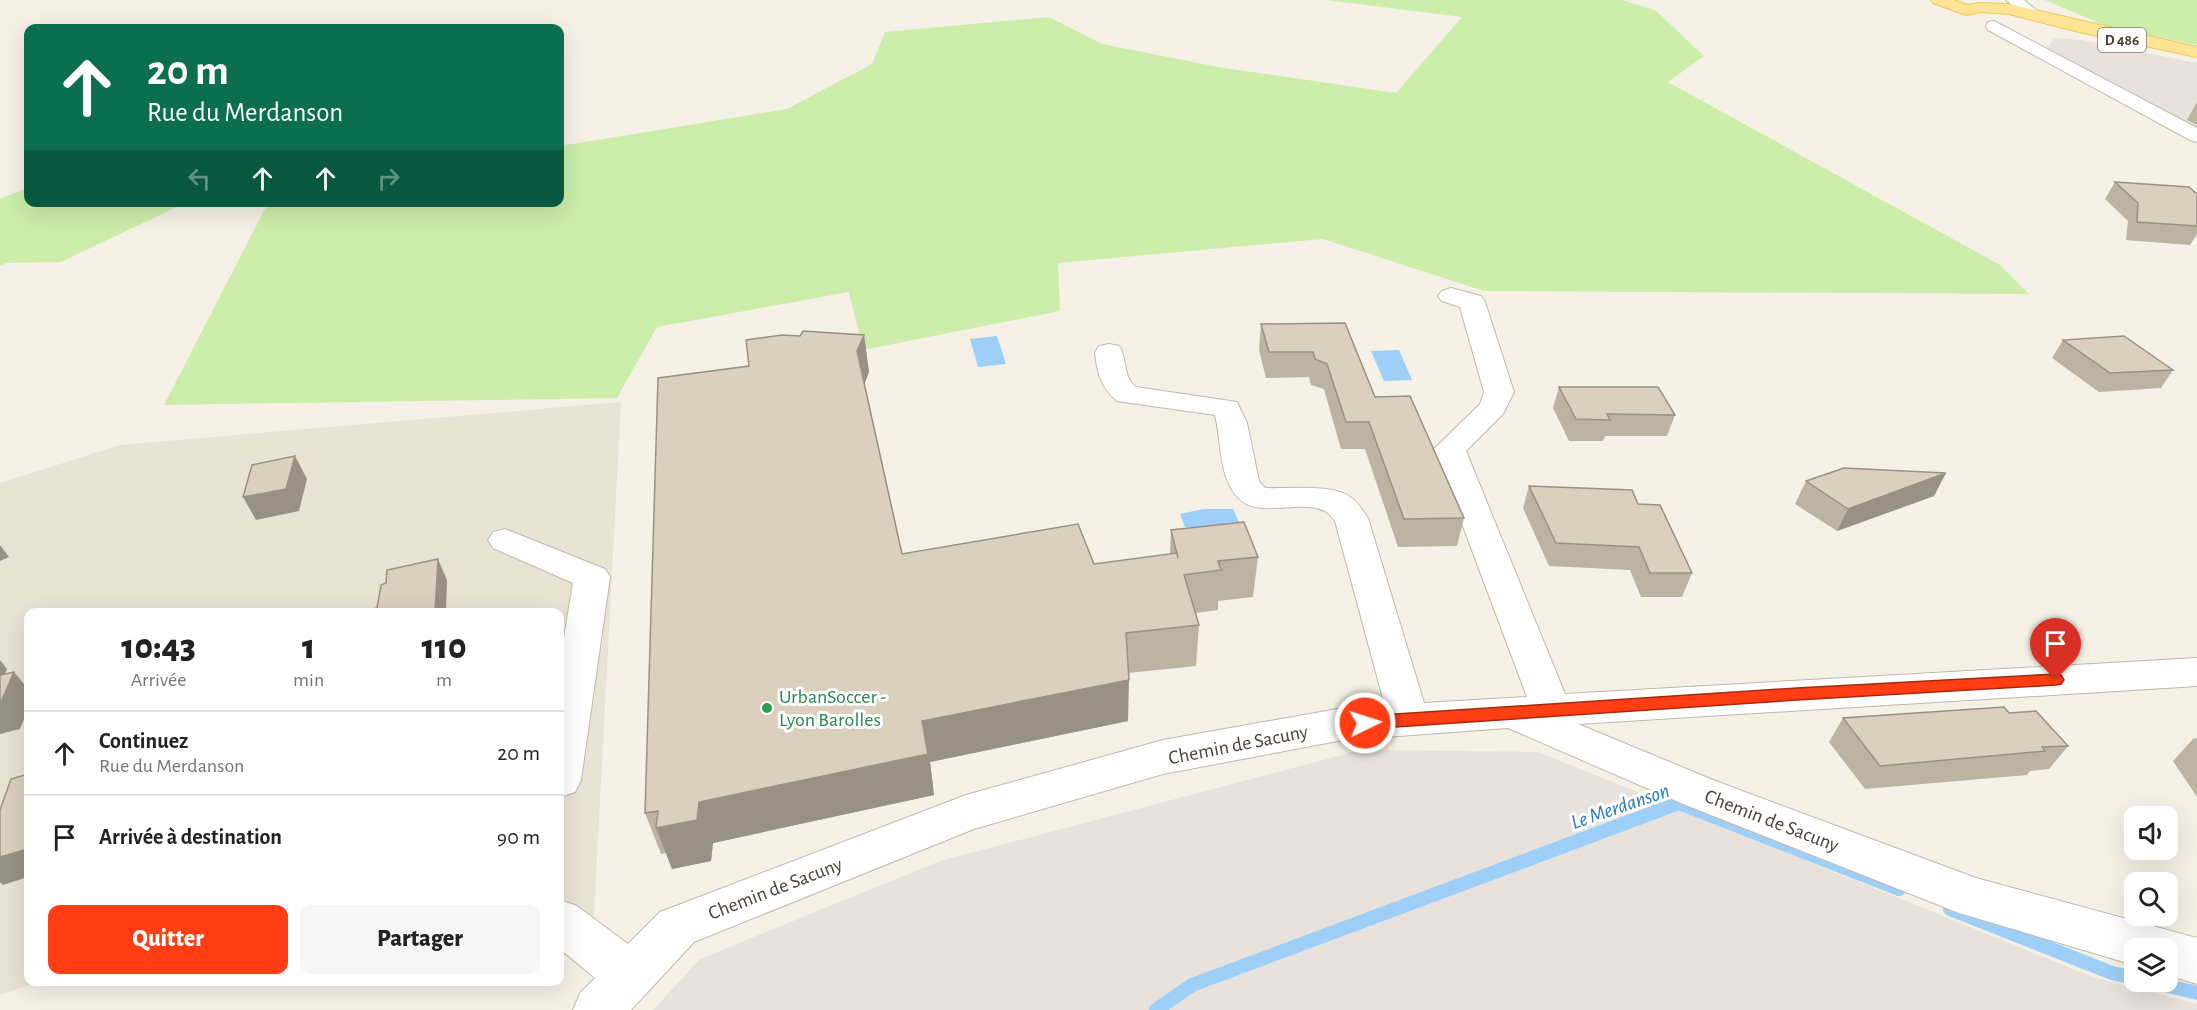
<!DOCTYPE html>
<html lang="fr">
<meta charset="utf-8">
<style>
:root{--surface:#fff;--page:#f6f6f6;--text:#222;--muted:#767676;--line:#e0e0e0;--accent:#ff3f13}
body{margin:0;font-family:"Alegreya Sans",sans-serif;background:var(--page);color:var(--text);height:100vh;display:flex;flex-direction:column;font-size:22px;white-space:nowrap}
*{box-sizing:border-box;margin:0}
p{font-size:20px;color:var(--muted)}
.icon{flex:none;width:33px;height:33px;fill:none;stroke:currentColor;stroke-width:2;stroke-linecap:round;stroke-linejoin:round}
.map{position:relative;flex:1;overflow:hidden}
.sheet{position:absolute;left:24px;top:608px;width:540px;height:378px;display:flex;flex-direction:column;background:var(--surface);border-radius:12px;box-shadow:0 6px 24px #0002}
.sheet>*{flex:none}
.top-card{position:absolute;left:24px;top:24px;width:540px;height:183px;border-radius:12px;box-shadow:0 6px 24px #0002;background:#0b6e4f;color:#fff;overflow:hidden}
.controls{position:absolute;left:2124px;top:806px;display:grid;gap:12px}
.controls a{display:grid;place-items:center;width:54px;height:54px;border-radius:12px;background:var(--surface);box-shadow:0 6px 24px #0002;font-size:30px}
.pin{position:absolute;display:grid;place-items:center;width:51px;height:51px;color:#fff;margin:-62px -26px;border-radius:50% 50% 50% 0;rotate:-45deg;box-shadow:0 0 6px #0007}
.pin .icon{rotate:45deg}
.me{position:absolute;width:66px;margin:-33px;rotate:86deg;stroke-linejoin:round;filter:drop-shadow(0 0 4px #0008)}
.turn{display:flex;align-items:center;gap:21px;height:126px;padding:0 24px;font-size:27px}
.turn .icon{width:78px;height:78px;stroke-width:2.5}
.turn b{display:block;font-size:42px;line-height:51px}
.lanes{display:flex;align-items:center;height:57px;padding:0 24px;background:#0003;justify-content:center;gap:30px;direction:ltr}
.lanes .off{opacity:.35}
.eta{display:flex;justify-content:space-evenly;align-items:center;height:102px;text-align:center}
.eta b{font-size:36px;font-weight:800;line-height:42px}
.button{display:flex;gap:12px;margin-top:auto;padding:12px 24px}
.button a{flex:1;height:69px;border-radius:12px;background:var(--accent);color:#fff;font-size:24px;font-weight:800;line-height:69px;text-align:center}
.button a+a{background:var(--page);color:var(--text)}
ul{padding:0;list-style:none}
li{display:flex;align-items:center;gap:18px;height:84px;padding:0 24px;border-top:2px solid var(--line)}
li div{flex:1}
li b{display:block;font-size:22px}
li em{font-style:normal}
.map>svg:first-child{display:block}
.residential{fill:#e9e3d4}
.industrial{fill:#e7e2db}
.green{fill:#cdedab}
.water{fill:#9dcff8}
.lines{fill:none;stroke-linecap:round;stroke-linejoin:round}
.stream{stroke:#9dcff8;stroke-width:14}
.minor-casing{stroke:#c1b9a8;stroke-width:2}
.primary-casing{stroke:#f0c859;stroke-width:2}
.minor{fill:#fff;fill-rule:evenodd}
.primary{fill:#ffe495;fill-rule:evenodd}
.wall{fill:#bcb3a3}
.shaded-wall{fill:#999284}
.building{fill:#dbd0bd;stroke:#999284;stroke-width:1.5}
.route{fill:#ff3f13;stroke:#a6290c;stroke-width:1.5}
.leisure-dot{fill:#2e9e5b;stroke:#fff;stroke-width:2}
.labels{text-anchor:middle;stroke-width:6;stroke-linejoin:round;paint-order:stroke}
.shield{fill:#fff;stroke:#7f7a72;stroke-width:1.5}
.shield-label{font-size:15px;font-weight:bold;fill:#484135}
.near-leisure-label{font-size:20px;fill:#27864d;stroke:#fff;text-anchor:start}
.near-street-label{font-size:20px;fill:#484135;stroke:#fff}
.near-water-label{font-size:21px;font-style:italic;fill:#2278c0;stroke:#fff}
</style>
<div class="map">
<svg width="2197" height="1010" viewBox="0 0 2197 1010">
<rect width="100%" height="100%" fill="#f5f1e6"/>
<!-- residential -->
<path class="residential" d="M621 402 594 915 560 929V612H28V981H42L0 995V483L120 445Z"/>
<!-- industrial -->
<path class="industrial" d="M2054 38 2081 40 2197 63V133L2047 49Z
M1361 750 1538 752 2093 977 2197 1004V1010H653L700 959 940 861Z"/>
<!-- green -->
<path class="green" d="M1326 0H1621L1655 10 1704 56 1668 82 2000 265 2029 294 1484 291 1323 239 1058 263 1060 311 863 350 849 292 657 327 617 398 164 405 268 203 560 202V146L787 109 872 64 885 32 1049 17 1102 44 1218 67 1396 93 1462 17Z
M2045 0H2197V45L2106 26Z
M28 188V202L185 203 61 262 7 263 0 266V199Z"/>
<!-- water -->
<path class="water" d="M997 336 1006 364 978 367 970 339Z
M1399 350 1412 380 1384 381 1371 351Z
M1203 509H1233L1239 522 1218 529 1185 527 1180 514Z"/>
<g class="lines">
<!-- stream -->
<path class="stream" d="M1950 909 2112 973 2134 978
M2148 981 2197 993
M1156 1010 1192 985 1679 803 1899 889"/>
<defs>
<path id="minor" d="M2006 0H2024L2040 13 2032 18 2026 16Z
M1994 21 2197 128V142L2190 140 1988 30 1986 26 1988 22Z
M1451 288 1481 296 1485 302 1514 392 1503 414 1466 451 1565 694 2197 658V686L1578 724 1713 780 1976 878 2197 938V984L2168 975V948H2134V965L1959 913 1683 804 1508 728 1343 740 1163 774 974 829 694 942 631 1010H573L580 993 595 978 560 949V900L577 906 628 944 660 912 966 795 1163 740 1343 708 1385 706 1335 521C1332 518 1329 513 1325 511 1295 497 1250 525 1231 488 1219 467 1221 439 1215 415L1117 401C1101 387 1097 373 1095 352L1099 346 1109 344 1119 346C1128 359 1122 376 1136 387L1237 402 1247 423 1259 481 1265 488C1286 489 1331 484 1349 496 1357 501 1363 511 1368 518L1424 703 1527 697 1434 449 1480 404 1484 392 1460 307 1442 301 1438 296 1442 291Z
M505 529 605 569 610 577 581 780 575 792 560 797V662L573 583 493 548 488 540 493 532Z"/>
<path id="primary" d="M1931 0H1954L1967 5 1980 3 2009 4 2197 47V57L2079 32 2009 14 1980 12 1966 15 1933 3Z"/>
</defs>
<!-- minor casing -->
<use href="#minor" class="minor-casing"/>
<!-- primary casing -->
<use href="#primary" class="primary-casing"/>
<!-- minor -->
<use href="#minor" class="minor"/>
<!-- primary -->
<use href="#primary" class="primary"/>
</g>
<!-- wall -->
<path class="wall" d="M2197 102V125L2187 120Z
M2115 182 2197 194V234L2190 245 2126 240 2128 221 2105 199Z
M1345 323 1375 397 1464 518 1457 546 1398 547 1365 449H1341L1324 389 1311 385 1309 377 1266 378 1259 350 1261 324Z
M864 335 869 372 864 384 902 554 1094 564 1170 554 1171 530 1258 557 1253 597 1218 601V610L1196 613 1199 625 1196 666 1128 673V721L930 762 934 795 713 843 711 861 672 869 666 853 661 854 645 813 749 366 800 336Z
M2063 340 2173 370 2161 388 2099 392 2052 358Z
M1559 387 1675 415 1667 436H1605L1603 441H1569L1553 408Z
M1806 481 1934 496 1837 531 1795 504Z
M1529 486 1638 504 1692 573 1682 597H1641L1630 570 1549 566 1523 508Z
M2009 713 2068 746 2049 769 2030 771 2027 775 1865 789 1829 742 1843 718Z
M2194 738 2197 739V797L2173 761Z"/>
<!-- shaded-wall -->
<path class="shaded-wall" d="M864 335 869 372 863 388 857 351Z
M295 456 307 479 299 511 256 520 243 497Z
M1946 473 1934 496 1837 531 1848 509Z
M0 545 9 557 0 561Z
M438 559 447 580 446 612H435Z
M0 660 7 669 0 686Z
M14 672 28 689V709L20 729 0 734V704Z
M1129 680 1128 721 930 762 934 795 713 843 711 861 672 869 656 828 699 802 922 721Z
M28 849V877L3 885 0 882V857Z"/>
<!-- building -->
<path class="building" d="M2115 182 2189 187 2197 194V226L2137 222 2138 203Z
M1345 323 1375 397 1410 396 1464 518 1404 519 1369 422H1346L1327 364 1315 359 1313 352H1269L1261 324Z
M803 331 864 335 857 351 902 554 1078 524 1094 564 1177 553 1178 558 1171 530 1244 522 1258 557 1218 561 1221 570 1184 575 1199 625 1126 633 1129 680 922 721 928 754 699 802 697 820 656 828 658 811 645 813 658 378 749 366 746 340 782 335 800 336Z
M2124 336 2173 370 2110 373 2063 340Z
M1559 387H1658L1675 415 1607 414 1610 420 1576 419Z
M295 456 286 489 243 497 252 465Z
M1844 468 1946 473 1848 509 1806 481Z
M1529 486 1632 490 1638 504 1660 505 1692 573H1650L1639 547 1556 543Z
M438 559 435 612H359L377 608 381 585 386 583 387 570Z
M14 672 0 704V675Z
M2004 707 2009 713 2036 711 2068 746 2042 747 2045 751 1880 766 1843 718Z
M28 774V849L0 857V810L11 779Z"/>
<!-- route -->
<path class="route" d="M2056 674 2061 675 2064 680 2061 684 2056 685 1797 700 1365 729 1359 727 1356 723 1359 718 1365 716 1797 688Z"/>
<!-- markers -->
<circle class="leisure-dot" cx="767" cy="708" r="6"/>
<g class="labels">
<!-- shield labels -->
<rect class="shield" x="2098" y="28" width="48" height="24" rx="4.5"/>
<g class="shield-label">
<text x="2122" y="45">D 486</text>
</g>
<!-- near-leisure labels -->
<g class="near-leisure-label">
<text x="779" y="703">UrbanSoccer -<tspan x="779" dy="23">Lyon Barolles</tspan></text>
</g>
<!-- near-street labels -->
<g class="near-street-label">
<text transform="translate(1238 744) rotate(-11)" y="7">Chemin de Sacuny</text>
<text transform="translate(1772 820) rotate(21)" y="7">Chemin de Sacuny</text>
<text transform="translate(775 888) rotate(-21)" y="7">Chemin de Sacuny</text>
</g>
<!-- near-water labels -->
<g class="near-water-label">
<text transform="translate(1620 806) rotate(-19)" y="7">Le Merdanson</text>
</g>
</g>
</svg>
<div class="controls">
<a><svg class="icon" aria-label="sound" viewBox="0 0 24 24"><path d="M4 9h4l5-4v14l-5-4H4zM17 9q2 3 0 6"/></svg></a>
<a><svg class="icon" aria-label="search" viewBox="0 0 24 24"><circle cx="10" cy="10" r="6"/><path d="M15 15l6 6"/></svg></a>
<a><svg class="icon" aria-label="layers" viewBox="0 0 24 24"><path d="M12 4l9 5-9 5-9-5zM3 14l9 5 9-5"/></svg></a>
</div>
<div class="pin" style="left:2056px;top:680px;background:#d93025"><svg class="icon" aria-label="arrive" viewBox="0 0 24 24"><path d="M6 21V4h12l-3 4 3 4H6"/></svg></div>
<svg class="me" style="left:1365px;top:723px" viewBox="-20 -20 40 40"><circle r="17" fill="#ff3f13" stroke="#fff" stroke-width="3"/><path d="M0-11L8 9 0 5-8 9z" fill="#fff"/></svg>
<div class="top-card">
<div class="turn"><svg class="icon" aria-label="ahead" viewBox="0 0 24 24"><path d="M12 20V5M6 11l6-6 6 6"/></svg><div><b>20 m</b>Rue du Merdanson</div></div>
<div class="lanes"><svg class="icon off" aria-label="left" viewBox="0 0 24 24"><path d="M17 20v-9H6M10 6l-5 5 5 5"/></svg><svg class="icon" aria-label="ahead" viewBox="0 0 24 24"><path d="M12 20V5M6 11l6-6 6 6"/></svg><svg class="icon" aria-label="ahead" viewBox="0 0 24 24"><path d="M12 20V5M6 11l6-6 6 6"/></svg><svg class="icon off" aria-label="right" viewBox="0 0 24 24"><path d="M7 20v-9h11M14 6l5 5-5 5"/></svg></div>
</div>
<section class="sheet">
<div class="eta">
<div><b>10:43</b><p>Arrivée</p></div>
<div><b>1</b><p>min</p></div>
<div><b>110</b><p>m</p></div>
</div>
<ul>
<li><svg class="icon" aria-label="ahead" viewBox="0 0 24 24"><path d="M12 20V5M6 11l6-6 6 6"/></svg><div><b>Continuez</b><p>Rue du Merdanson</p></div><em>20 m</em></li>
<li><svg class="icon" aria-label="arrive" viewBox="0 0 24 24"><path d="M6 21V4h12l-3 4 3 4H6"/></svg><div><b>Arrivée à destination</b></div><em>90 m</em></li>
</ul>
<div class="button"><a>Quitter</a><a>Partager</a></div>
</section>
</div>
